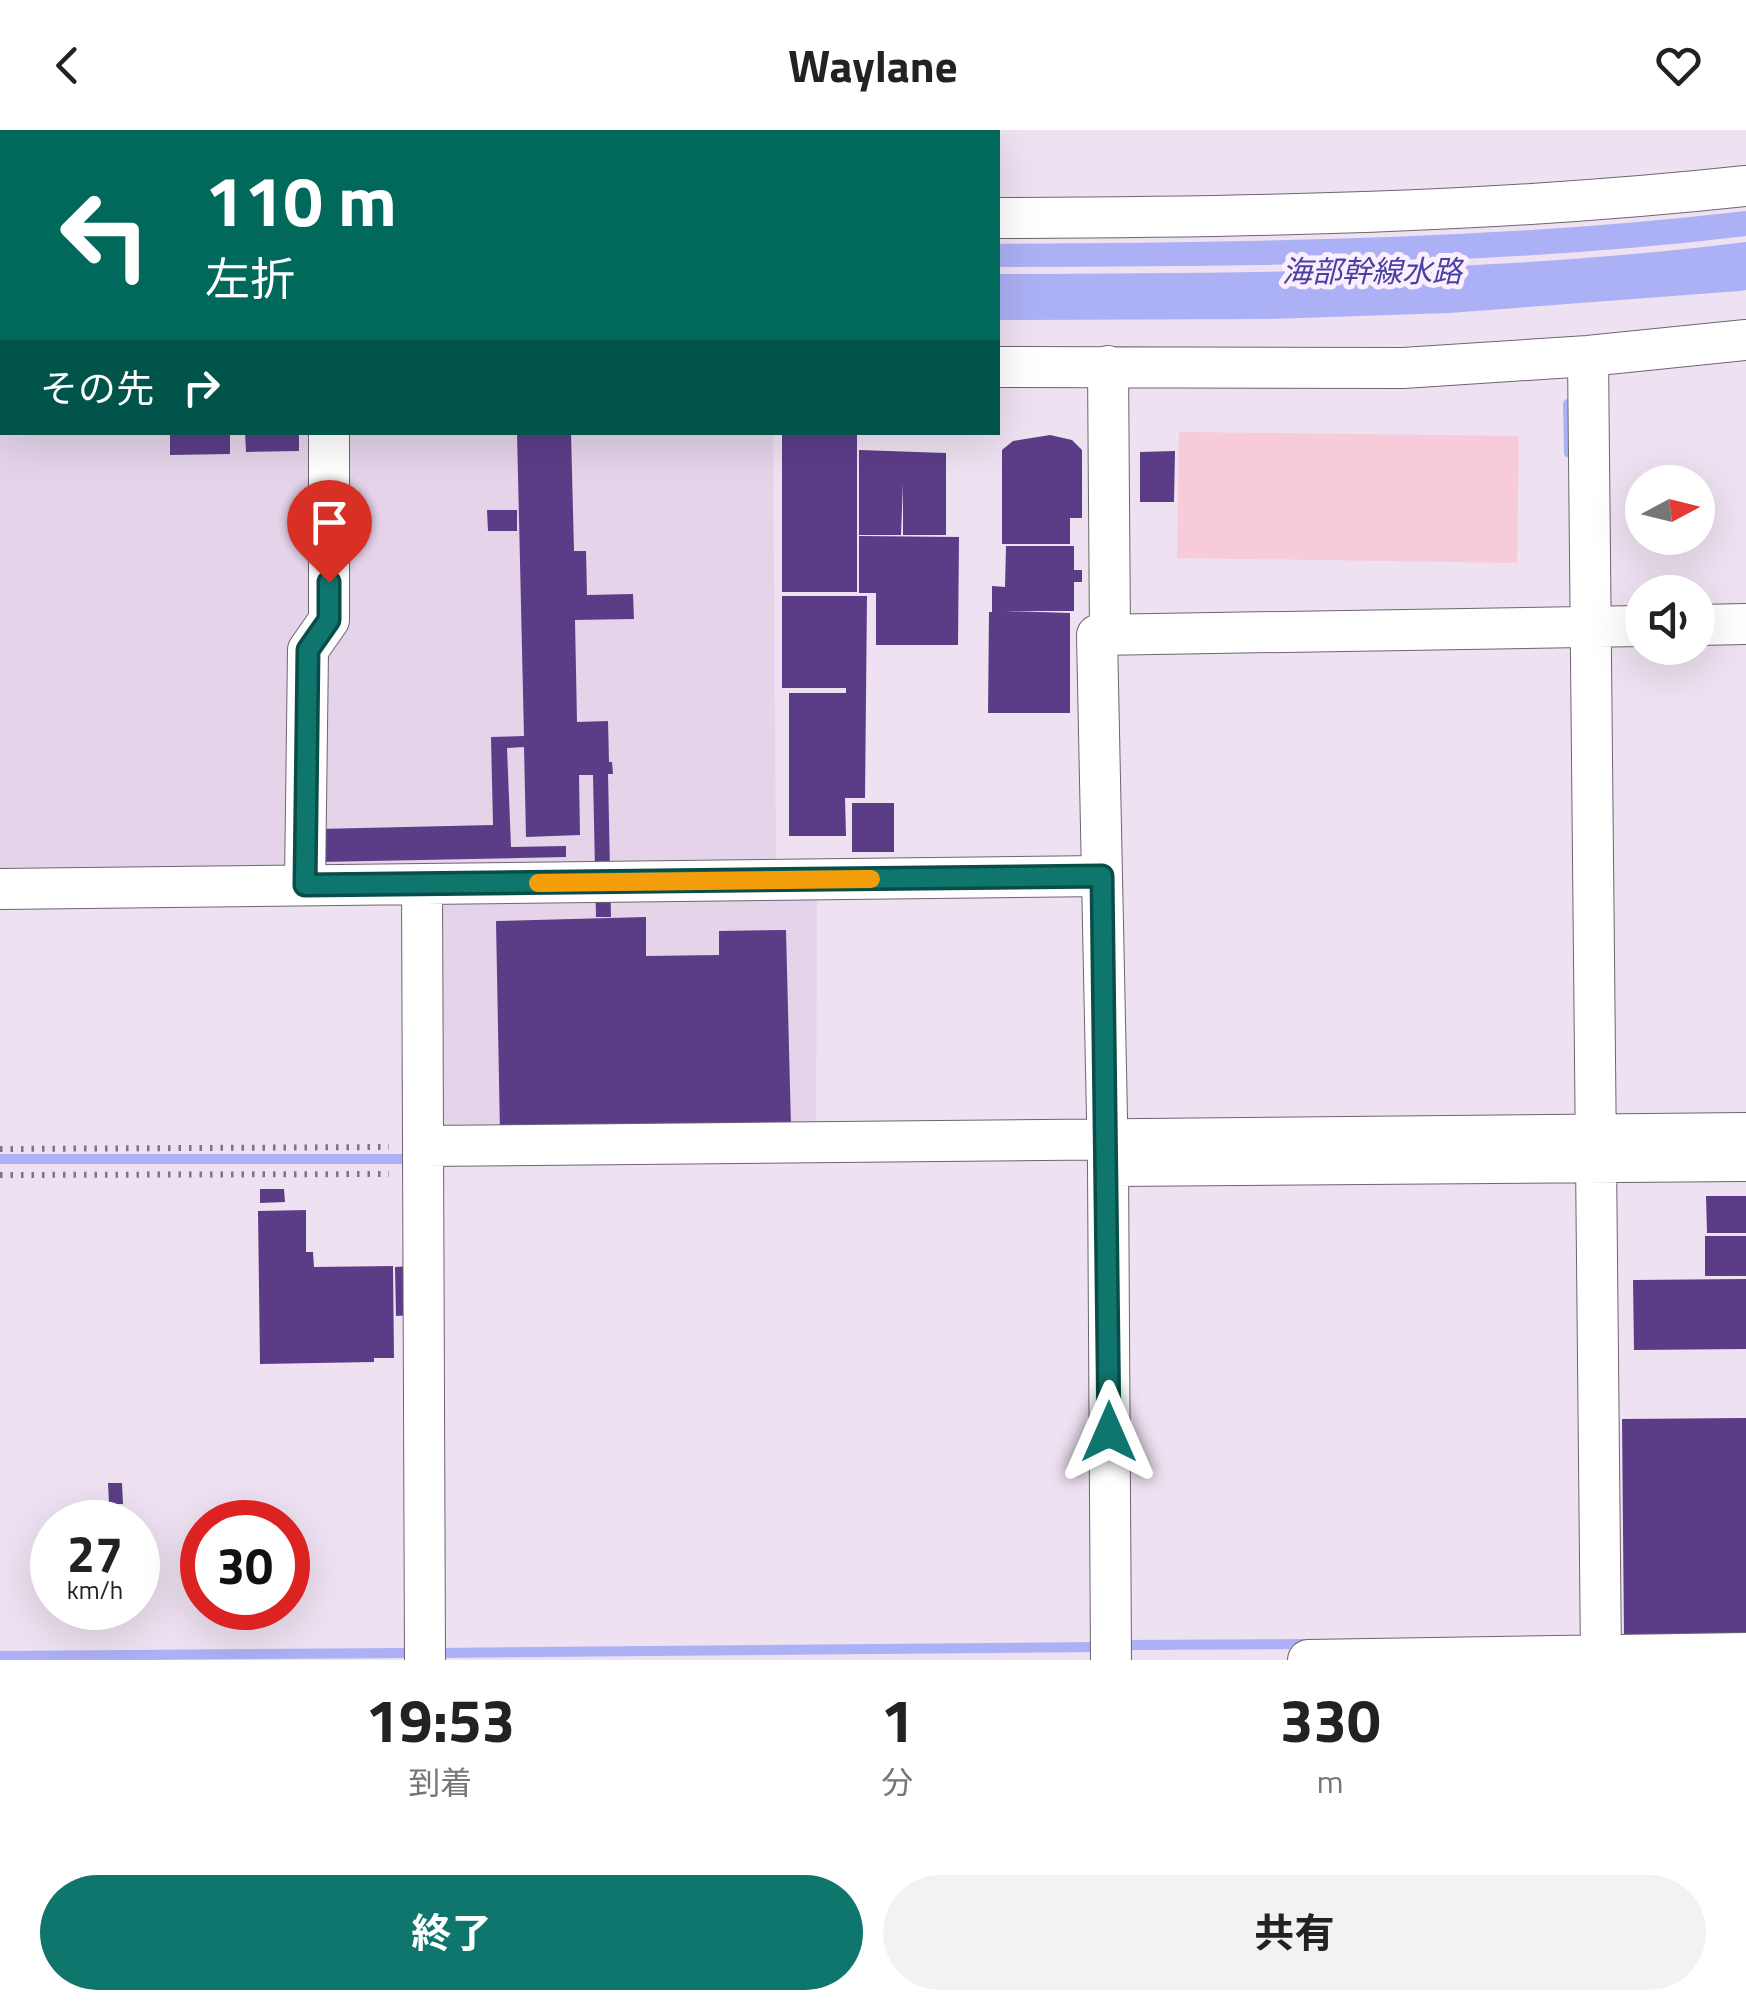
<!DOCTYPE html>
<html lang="ja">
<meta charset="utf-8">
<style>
:root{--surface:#fff;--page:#f2f2f2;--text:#222;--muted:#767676;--accent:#0f766e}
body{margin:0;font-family:"Titillium Web","Noto Sans JP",sans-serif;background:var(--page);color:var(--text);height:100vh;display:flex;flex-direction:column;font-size:38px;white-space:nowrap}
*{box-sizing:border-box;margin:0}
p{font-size:32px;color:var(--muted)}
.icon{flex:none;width:55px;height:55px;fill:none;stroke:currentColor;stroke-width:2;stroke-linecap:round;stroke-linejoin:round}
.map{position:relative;height:1530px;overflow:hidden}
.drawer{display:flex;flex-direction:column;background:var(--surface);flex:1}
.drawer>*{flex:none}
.top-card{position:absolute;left:0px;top:0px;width:1000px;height:305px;box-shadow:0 10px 40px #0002;background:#00695c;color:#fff;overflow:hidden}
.needle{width:65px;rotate:83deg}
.buttons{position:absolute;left:1625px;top:335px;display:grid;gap:20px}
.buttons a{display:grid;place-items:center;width:90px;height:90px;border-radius:50%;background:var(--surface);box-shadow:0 10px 40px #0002;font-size:50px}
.speed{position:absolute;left:30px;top:1370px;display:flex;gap:20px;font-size:50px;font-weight:700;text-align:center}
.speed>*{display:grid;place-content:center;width:130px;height:130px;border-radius:50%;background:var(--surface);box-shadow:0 10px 40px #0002;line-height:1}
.speed small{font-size:25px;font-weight:400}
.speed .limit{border:15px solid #d22;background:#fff;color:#111}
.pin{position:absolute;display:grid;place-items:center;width:85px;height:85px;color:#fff;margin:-102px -42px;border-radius:50% 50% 50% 0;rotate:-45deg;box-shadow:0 0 10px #0007}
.pin .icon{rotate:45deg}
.me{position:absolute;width:110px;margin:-55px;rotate:0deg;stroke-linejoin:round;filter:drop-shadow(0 0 8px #0008)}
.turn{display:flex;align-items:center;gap:35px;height:210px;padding:0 40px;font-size:45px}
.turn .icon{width:130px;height:130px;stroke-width:2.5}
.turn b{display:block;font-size:70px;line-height:85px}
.then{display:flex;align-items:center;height:95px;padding:0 40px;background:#0003;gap:20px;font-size:38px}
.eta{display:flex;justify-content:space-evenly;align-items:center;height:170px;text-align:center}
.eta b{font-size:60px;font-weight:700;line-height:70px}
.cta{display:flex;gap:20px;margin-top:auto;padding:20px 40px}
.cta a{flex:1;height:115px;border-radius:60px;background:var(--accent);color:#fff;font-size:40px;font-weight:700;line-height:115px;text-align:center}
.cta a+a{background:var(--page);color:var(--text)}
header{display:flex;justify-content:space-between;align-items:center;height:130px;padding:0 40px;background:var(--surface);font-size:45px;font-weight:700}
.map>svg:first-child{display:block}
.built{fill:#e4d3e9}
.green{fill:#f7cbd9}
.water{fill:#acb0f4}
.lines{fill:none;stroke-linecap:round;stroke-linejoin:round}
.stream{stroke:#acb0f4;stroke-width:10}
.building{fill:#5b3d87}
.minor-casing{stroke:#6f6472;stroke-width:42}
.path{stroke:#7d757f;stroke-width:6;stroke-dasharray:2.5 8;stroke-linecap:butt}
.minor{stroke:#fff;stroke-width:40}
.route-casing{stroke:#0a4d48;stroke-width:25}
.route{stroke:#0f766e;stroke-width:18}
.slow{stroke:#f59e0b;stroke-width:18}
.labels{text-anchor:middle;stroke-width:10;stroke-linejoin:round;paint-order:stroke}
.water-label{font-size:30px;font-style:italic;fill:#4841a1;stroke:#fbeefe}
</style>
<header><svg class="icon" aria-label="back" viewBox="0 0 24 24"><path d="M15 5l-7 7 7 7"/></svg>Waylane<svg class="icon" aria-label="heart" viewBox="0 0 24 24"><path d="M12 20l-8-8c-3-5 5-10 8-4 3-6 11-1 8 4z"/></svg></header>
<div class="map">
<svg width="1746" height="1530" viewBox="0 0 1746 1530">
<rect width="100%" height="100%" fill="#eee1f1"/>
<!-- built -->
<path class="built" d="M0 280 2 302 773 303 776 735 817 763 816 1008 436 1011 435 740 0 745Z"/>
<!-- green -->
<path class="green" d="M1179 302 1519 306 1517 433 1177 428Z"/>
<!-- water -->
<path class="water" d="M1746 81V106C1498 136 1247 136 998 137V114C1248 112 1497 110 1746 81Z
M1746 112V160L1739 161 1449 183 1270 189 998 190V144C1247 143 1498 143 1746 112Z"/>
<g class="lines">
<!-- stream -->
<path class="stream" d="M1568 274 1569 323
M0 1029H411
M1121 1512V1515L1307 1514
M438 1523 1099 1517
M0 1526 404 1523"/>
</g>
<!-- building -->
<path class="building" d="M170 302H230V324L170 325Z
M245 302H299V321L246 322Z
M517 302H571L574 421H586L587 465 633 464 634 489 575 490 577 592 608 591 609 632H612L613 644H608L611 787H596L593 645H579L580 705 526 707 524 617 507 618 511 717 566 716V727L319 732 318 699 493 695 491 607 524 606Z
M782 302H857V462H782Z
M1050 305 1072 310 1082 320V388H1070V414H1002V320L1013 311Z
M859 320 946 323V405H903V354L901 405H859Z
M1175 321 1174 372H1140V322Z
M487 380H517V401H488Z
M859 406 959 407 958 515H876V463H859Z
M1006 416H1074V440H1082V452H1074V481H1006L1070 483V583H988L989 482H992V456L1005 457Z
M782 466H867L865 668H845L846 706H789V563H846V558H782Z
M852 673H894V722H852Z
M646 787V826L719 825V801L786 800 791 997 500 1003 496 791Z
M260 1059H284L285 1072 260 1073Z
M1706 1066H1746V1103H1707Z
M306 1080V1122H313L314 1137 393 1136 394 1228H374V1232L260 1234 258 1081Z
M1705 1106H1746V1146H1705Z
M412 1136 413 1185 396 1186 395 1137Z
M1746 1149V1219L1634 1220 1633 1150Z
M1746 1288V1509L1624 1510 1622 1289Z
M108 1353H122L123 1374H109Z"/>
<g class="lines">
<defs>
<path id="minor" d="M767 2 768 0
M998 88C1247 87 1497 83 1746 56
M0 98H2
M1588 226 1601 1530
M1108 236 1110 505
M998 237 1403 238 1588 226 1746 210
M0 242H2
M1698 495 1746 494
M422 754 425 1530
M305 755 308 520 329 490V302
M0 759 1102 746
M423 1016 1746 1003
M1115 1036 1746 1031
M1111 1530 1108 1036 1097 505 1642 496
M1308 1530 1746 1523"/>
</defs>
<!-- minor casing -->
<use href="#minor" class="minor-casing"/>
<!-- path -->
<path class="path" d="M0 1019 389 1017
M0 1045 389 1044"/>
<!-- minor -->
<use href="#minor" class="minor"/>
</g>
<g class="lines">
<defs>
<path id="route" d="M329 452V490L308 520 305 755 1102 746 1109 1302"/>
</defs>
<!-- route casing -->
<use href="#route" class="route-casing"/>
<!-- route -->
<use href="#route" class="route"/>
<!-- slow -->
<path class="slow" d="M538 753 871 749"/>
</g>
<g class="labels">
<!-- water labels -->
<g class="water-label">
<text x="1372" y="152">海部幹線水路</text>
</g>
</g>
</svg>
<div class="buttons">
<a><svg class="needle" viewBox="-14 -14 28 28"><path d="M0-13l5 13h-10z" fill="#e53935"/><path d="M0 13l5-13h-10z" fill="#767676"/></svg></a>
<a><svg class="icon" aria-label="sound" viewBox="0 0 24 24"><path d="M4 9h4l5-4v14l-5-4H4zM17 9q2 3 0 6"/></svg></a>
</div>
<div class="speed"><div>27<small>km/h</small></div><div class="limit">30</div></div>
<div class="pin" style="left:329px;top:452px;background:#d93025"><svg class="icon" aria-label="arrive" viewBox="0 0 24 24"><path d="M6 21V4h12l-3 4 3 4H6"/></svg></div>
<svg class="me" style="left:1109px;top:1302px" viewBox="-20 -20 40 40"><path d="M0-17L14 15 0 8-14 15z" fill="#0f766e" stroke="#fff" stroke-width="4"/></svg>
<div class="top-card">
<div class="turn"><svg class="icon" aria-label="left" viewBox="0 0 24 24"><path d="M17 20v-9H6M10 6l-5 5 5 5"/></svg><div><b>110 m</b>左折</div></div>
<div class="then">その先<svg class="icon" aria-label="right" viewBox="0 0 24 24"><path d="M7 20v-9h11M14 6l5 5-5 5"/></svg></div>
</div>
</div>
<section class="drawer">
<div class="eta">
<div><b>19:53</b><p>到着</p></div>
<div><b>1</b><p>分</p></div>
<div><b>330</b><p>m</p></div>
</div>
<div class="cta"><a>終了</a><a>共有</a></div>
</section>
